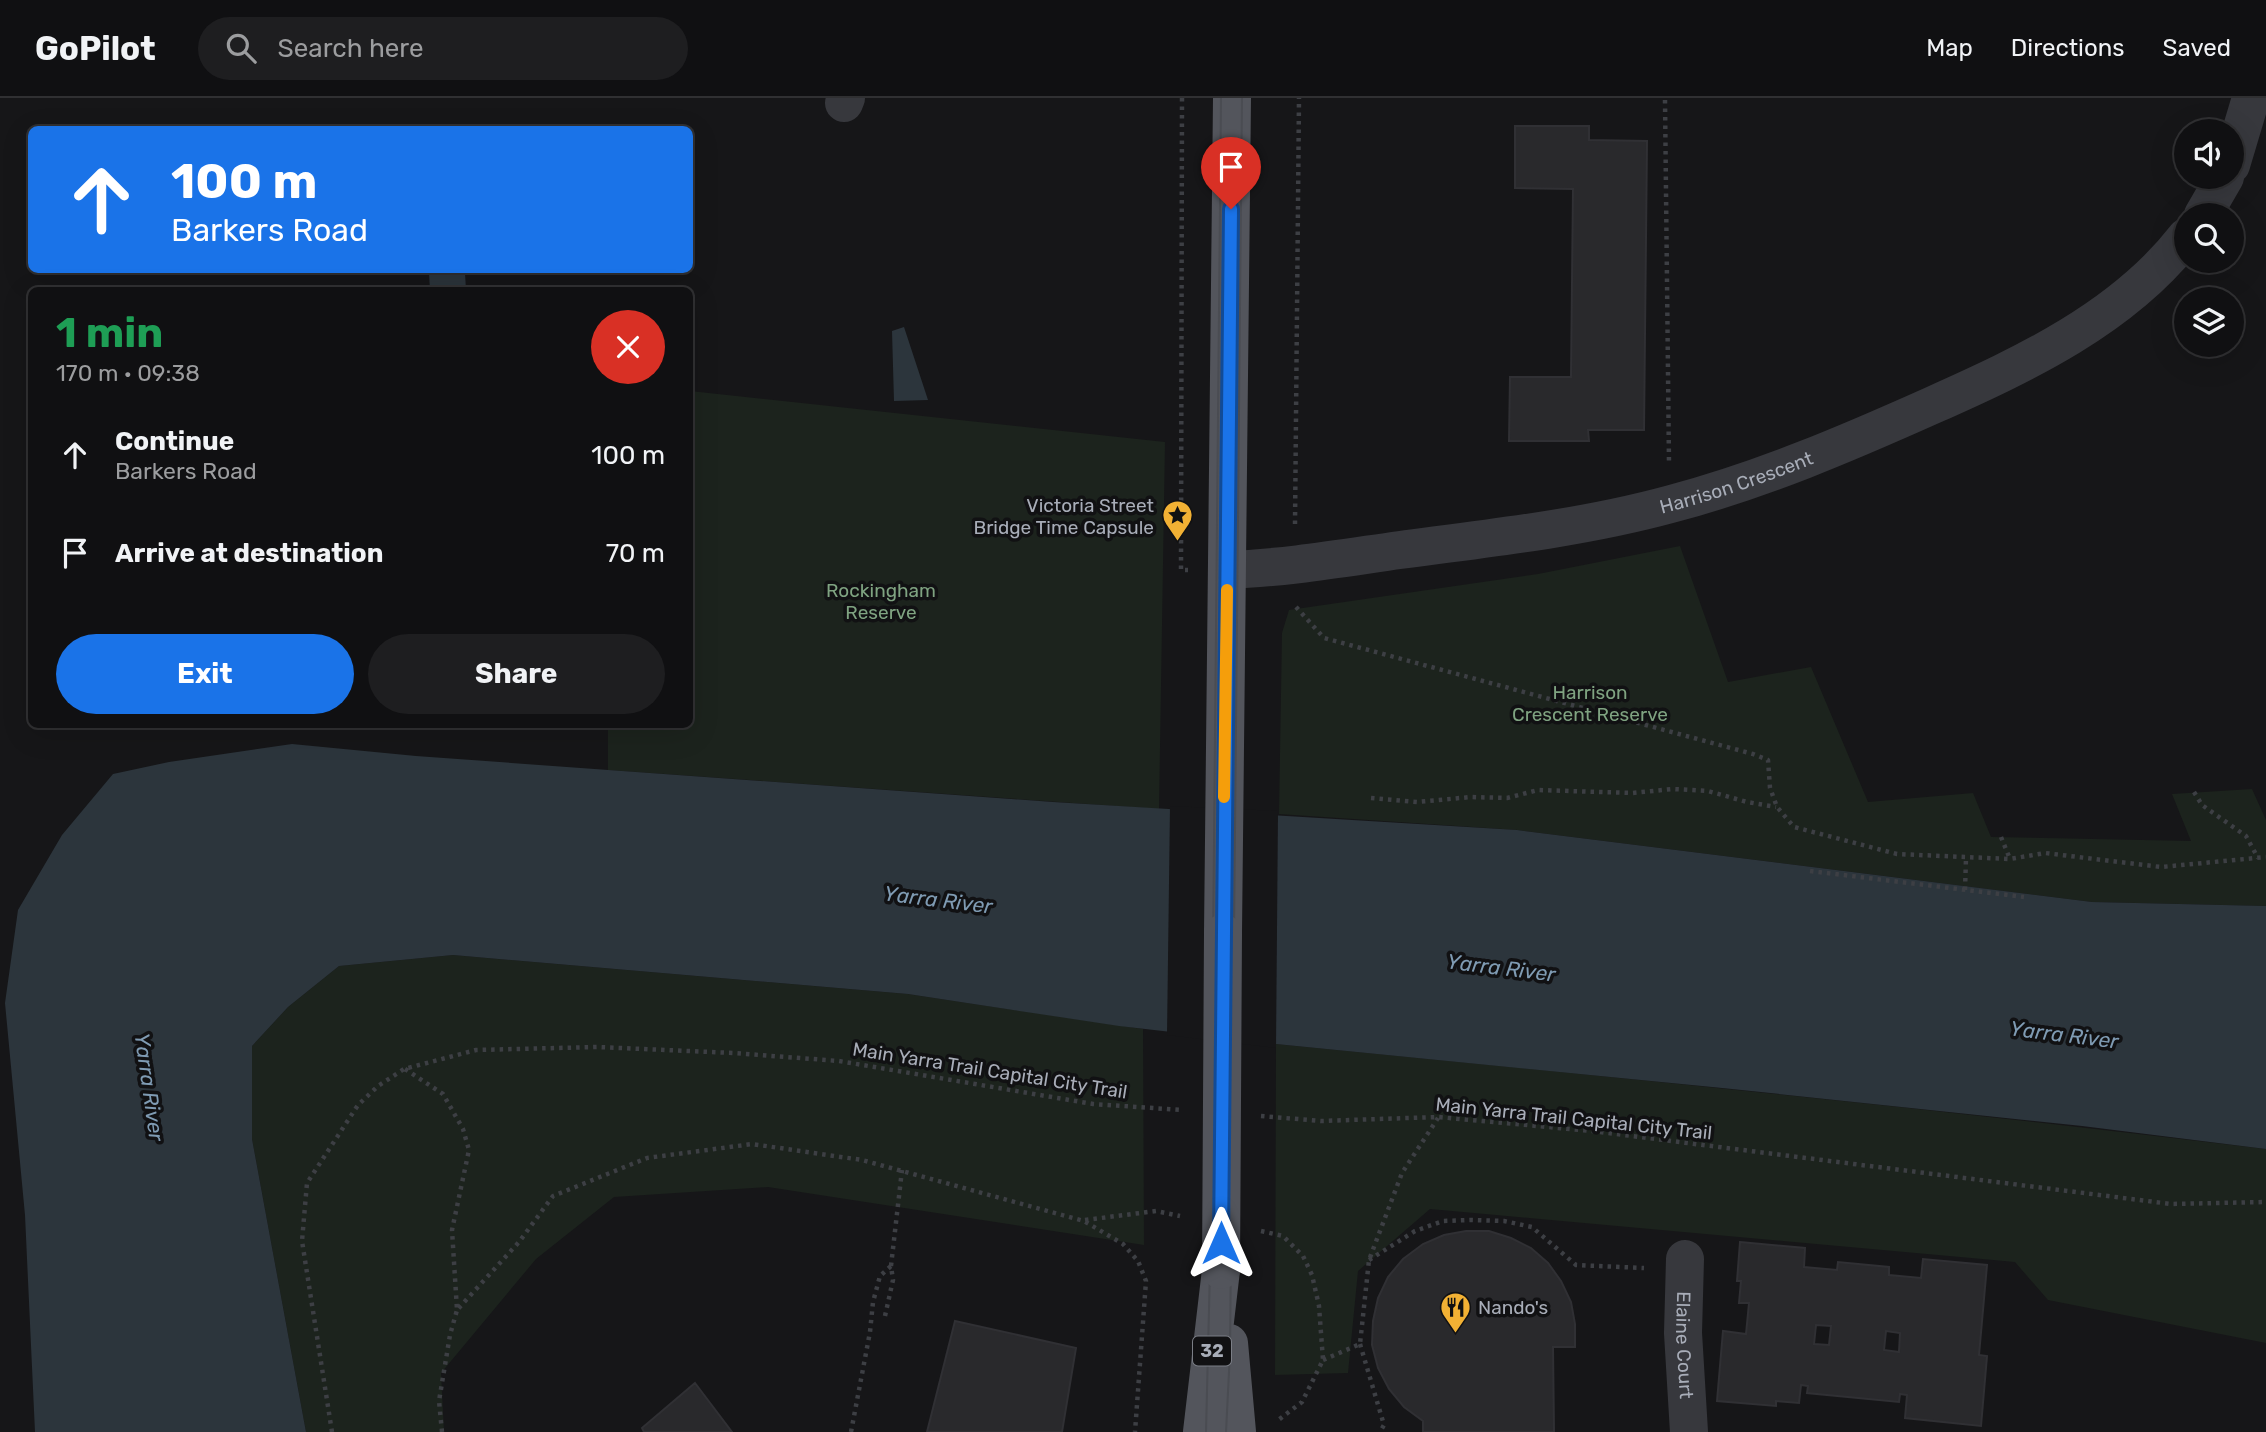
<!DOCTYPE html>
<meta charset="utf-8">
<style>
:root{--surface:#101012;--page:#1e1e20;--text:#f1f3f6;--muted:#9c9d9f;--line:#303032;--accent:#1a73e8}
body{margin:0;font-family:Rubik,sans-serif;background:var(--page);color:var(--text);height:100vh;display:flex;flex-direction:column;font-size:26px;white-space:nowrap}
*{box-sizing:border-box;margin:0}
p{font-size:23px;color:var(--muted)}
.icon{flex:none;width:38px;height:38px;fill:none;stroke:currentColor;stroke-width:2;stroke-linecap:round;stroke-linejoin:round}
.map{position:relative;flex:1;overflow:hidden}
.drawer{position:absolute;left:28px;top:189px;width:665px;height:441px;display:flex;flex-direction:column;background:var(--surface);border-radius:10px;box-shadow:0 7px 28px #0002,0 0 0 2px var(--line)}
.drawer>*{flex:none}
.guide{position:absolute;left:28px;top:28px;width:665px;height:147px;border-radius:10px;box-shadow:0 7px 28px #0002,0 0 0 2px var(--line);background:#1a73e8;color:#fff;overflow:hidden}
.controls{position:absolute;left:2174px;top:21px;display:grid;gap:14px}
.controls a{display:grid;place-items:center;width:70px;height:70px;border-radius:50%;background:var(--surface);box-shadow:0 7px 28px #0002,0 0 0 2px var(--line);font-size:35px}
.pin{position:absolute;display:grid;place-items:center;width:60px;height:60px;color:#fff;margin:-72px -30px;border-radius:50% 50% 50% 0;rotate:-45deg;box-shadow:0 0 7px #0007}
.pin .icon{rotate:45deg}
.me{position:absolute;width:77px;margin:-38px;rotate:0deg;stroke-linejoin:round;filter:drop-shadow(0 0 5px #0008)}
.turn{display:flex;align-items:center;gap:24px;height:147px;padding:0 28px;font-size:32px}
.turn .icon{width:91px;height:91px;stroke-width:2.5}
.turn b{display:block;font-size:49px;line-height:60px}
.round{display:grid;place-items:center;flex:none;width:74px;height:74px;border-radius:37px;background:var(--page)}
.head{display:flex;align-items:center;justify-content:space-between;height:119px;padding:0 28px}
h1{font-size:42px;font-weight:700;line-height:52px;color:#1e9e55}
.primary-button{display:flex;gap:14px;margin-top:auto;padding:14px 28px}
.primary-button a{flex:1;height:80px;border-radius:42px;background:var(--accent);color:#fff;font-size:28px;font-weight:700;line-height:80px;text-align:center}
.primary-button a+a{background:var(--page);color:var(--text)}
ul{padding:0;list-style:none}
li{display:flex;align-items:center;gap:21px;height:98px;padding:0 28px}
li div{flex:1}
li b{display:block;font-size:26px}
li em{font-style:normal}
header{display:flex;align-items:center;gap:42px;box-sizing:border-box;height:98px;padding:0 35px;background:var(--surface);border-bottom:2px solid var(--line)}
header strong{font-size:33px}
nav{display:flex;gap:38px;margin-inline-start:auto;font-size:24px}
.search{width:490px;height:63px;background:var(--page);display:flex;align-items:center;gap:18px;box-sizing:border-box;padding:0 24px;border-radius:38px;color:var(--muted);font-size:26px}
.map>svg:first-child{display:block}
.green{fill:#1c231d}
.water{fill:#2c353c}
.pier{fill:#161618}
.building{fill:#29292c;stroke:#303034;stroke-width:2;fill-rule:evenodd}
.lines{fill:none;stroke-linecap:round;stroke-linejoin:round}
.path{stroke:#3d3f44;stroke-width:4.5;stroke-dasharray:3.5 5;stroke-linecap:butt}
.minor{stroke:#37383d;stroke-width:38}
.major{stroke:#53555c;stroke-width:38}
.tram{stroke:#4a4c52;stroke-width:2}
.major-bridge{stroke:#53555c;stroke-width:38}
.route-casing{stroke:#114b97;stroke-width:18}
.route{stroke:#1a73e8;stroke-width:12}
.slow{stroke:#f59e0b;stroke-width:12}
.labels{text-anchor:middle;stroke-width:7;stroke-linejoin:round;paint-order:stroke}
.shield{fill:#111113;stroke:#7b7e86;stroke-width:2}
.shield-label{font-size:18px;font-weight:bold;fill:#a8adb8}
.street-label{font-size:19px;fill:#a8adb8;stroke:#111113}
.poi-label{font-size:19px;fill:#a8adb8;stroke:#111113;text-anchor:end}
.park-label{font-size:19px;fill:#7fa381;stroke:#111113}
.water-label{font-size:21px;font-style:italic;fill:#7f9bb3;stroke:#111113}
</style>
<header>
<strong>GoPilot</strong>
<div class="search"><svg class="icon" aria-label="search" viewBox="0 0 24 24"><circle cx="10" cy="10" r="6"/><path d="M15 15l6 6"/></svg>Search here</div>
<nav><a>Map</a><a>Directions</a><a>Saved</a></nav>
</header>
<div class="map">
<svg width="2266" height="1334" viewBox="0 0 2266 1334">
<rect width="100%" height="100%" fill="#161618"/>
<!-- green -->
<path class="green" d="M690 293 1165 344 1159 711 608 672V627L690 626Z
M1680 448 1728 584 1811 569 1868 704 1973 695 1991 739 2191 743 2172 696 2252 691 2266 722V808L2092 804 1517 732 1279 716 1282 535 1289 512 1538 476Z
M453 857 908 896 1143 931 1144 1147 768 1089 614 1099 536 1161 441 1275 444 1334H306L252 1041V948L288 909 339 868Z
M1276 946C1606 978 1937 1011 2266 1051V1245L2048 1202 2015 1164 1430 1111 1358 1173 1348 1275 1275 1277Z"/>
<!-- water -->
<path class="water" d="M433 172H461L465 175 466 192H430L429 175Z
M904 229 928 302 894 303 892 233Z
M292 646 416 658 1053 704 1517 732 2092 804 2266 808V1051L2082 1028 1722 990 1276 946 1119 928 908 896 453 857 339 868 288 909 252 948V1041L306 1334H35L25 1117 5 905 18 812 62 737 113 676 169 664Z"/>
<!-- pier -->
<path class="pier" d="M1170 708 1278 713 1276 950 1167 937Z"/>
<!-- building -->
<path class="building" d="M1515 28H1589V42L1647 43 1644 332H1588L1589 343H1509L1510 279H1571L1573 91 1515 90Z
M1466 1133H1489L1511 1140 1531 1150 1548 1165 1561 1183 1571 1204 1575 1226V1249H1553L1554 1334H1423V1323L1404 1309 1389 1291 1378 1270 1372 1247 1373 1223 1378 1200 1388 1179 1403 1161 1423 1146 1444 1137Z
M1740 1144 1805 1150 1804 1169 1837 1172 1838 1164 1889 1169V1177L1921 1180 1923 1161 1987 1167 1979 1257 1987 1258 1981 1328 1905 1320 1907 1297 1900 1296 1899 1304 1807 1295 1808 1288 1801 1287 1799 1305 1776 1303V1308L1717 1303 1723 1233 1746 1236 1749 1205H1739L1741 1183H1737ZM1816 1227 1831 1228 1829 1247 1814 1246ZM1886 1233 1900 1235 1899 1254 1884 1252Z
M955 1223 1076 1250 1062 1334H927Z
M695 1285 732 1334H644L642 1330Z"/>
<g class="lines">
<!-- path -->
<path class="path" d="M1182 0 1181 472H1188
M1665 2 1669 365
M1295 426 1299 0
M1296 509 1324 540 1753 656 1768 662 1770 690 1777 709 1794 729 1897 756 2010 761 2045 755 2161 769 2266 759
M2194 694 2202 707 2246 738 2258 760
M1371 700 1417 704 1471 699 1507 700 1538 692 1632 695 1673 691 1708 693 1747 704 1776 709
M2001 739 2010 761
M1810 773 2024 799
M1965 792 1966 760
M405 971 443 996 463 1031 469 1052 452 1132 457 1212 519 1144 553 1098 647 1060 752 1046 862 1062 1084 1123 1123 1146 1138 1163 1146 1183 1135 1334
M1261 1018 1321 1023 1438 1019 1592 1033 2171 1106 2266 1104
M1085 1122 1156 1113 1180 1118
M1261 1133 1283 1138 1303 1158 1312 1177 1319 1208 1323 1262 1302 1304 1277 1323
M1369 1162 1415 1133 1443 1123 1470 1122 1504 1123 1532 1129 1576 1167 1644 1170
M885 1218 893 1182 891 1168 902 1072
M1360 1246 1384 1327 1380 1334
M1323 1262 1360 1246 1369 1162 1402 1075 1438 1020
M332 1334 302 1143 307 1085 358 1007 378 988 404 971 476 952 598 949 733 955 839 963 1093 1006 1182 1012
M442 1334 439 1303 450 1237 457 1212
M851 1334 870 1234 873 1204 880 1178 891 1168"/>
<!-- minor -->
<g class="minor">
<path d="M844 5 846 0"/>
<path d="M2231 67 2251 0"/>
<path d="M2203 117 2225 79"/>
<path id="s1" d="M1227 472C1285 470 1343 460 1400 452 1491 440 1583 430 1671 406 1762 382 1848 345 1933 307 2025 266 2123 220 2186 139"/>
<path id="s2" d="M1685 1161 1683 1235 1689 1334"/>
</g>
<!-- major -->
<path class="major" d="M1223 835 1232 0
M1229 1245 1237 1334
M1202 1334 1221 1172"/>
<!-- tram -->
<path class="tram" d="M1206 1334 1210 1171 1221 0
M1226 1334 1230 1254 1242 0"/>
<!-- major-bridge -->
<path class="major-bridge" d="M1221 1172 1223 835"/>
</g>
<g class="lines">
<defs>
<path id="route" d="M1221 1145 1231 111"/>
</defs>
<!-- route casing -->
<use href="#route" class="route-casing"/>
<!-- route -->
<use href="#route" class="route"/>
<!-- slow -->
<path class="slow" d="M1224 699 1227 492"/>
</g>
<!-- icons -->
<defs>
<symbol id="sight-pin" viewBox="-11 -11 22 30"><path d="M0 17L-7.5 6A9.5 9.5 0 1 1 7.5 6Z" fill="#f2b134" stroke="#111113"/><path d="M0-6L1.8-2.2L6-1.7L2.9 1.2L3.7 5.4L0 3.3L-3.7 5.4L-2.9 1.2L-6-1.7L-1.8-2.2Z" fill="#111"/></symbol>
<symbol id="restaurant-pin" viewBox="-11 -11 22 30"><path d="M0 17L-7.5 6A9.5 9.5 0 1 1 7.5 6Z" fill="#f2b134" stroke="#111113"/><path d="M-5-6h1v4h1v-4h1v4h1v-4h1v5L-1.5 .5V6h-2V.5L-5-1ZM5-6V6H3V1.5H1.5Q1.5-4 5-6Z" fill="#111"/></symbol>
</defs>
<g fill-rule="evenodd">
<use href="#sight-pin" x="1160" y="400" width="35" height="47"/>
<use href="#restaurant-pin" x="1438" y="1192" width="35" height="47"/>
</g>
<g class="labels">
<!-- shield labels -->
<rect class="shield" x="1193" y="1238.5" width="38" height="29" rx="5"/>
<g class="shield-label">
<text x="1212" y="1259">32</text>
</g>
<!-- street labels -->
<g class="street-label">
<text dy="7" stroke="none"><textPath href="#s1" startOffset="518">Harrison Crescent</textPath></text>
<text transform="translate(990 972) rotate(9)" y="7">Main Yarra Trail Capital City Trail</text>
<text transform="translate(1574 1020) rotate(6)" y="7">Main Yarra Trail Capital City Trail</text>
<text dy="7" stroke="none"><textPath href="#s2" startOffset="86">Elaine Court</textPath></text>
</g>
<!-- poi labels -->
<g class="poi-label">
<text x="1154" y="414">Victoria Street<tspan x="1154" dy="22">Bridge Time Capsule</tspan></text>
<text x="1478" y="1216" text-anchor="start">Nando's</text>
</g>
<!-- park labels -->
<g class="park-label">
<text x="881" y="499">Rockingham<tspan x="881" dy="22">Reserve</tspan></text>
<text x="1590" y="601">Harrison<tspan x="1590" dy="22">Crescent Reserve</tspan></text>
</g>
<!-- water labels -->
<g class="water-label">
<text transform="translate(938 802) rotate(7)" y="7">Yarra River</text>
<text transform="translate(1501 870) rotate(7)" y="7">Yarra River</text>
<text transform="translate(2064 937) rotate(7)" y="7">Yarra River</text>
<text transform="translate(149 989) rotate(82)" y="7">Yarra River</text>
</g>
</g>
</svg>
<div class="controls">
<a><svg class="icon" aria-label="sound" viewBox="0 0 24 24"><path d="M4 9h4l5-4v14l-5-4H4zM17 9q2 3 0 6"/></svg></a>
<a><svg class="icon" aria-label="search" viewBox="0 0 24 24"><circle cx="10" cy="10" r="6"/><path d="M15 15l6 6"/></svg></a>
<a><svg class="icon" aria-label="layers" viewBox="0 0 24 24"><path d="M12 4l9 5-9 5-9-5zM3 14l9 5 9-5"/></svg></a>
</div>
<div class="pin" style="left:1231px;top:111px;background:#d93025"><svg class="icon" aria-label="arrive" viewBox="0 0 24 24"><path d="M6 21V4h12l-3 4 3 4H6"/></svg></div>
<svg class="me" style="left:1221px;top:1145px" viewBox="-20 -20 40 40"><path d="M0-17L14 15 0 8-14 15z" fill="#1a73e8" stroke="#fff" stroke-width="4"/></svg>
<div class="guide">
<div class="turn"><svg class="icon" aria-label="ahead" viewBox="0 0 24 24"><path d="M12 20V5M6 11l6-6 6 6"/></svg><div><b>100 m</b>Barkers Road</div></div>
</div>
<section class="drawer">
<div class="head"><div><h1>1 min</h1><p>170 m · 09:38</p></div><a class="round" style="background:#d93025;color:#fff"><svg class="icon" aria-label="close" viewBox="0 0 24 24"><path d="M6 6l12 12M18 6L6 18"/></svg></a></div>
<ul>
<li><svg class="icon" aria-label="ahead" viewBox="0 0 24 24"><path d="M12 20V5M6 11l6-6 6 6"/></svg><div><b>Continue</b><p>Barkers Road</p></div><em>100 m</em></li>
<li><svg class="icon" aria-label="arrive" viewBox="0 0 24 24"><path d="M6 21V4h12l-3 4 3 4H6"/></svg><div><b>Arrive at destination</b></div><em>70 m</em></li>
</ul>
<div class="primary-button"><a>Exit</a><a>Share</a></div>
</section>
</div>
